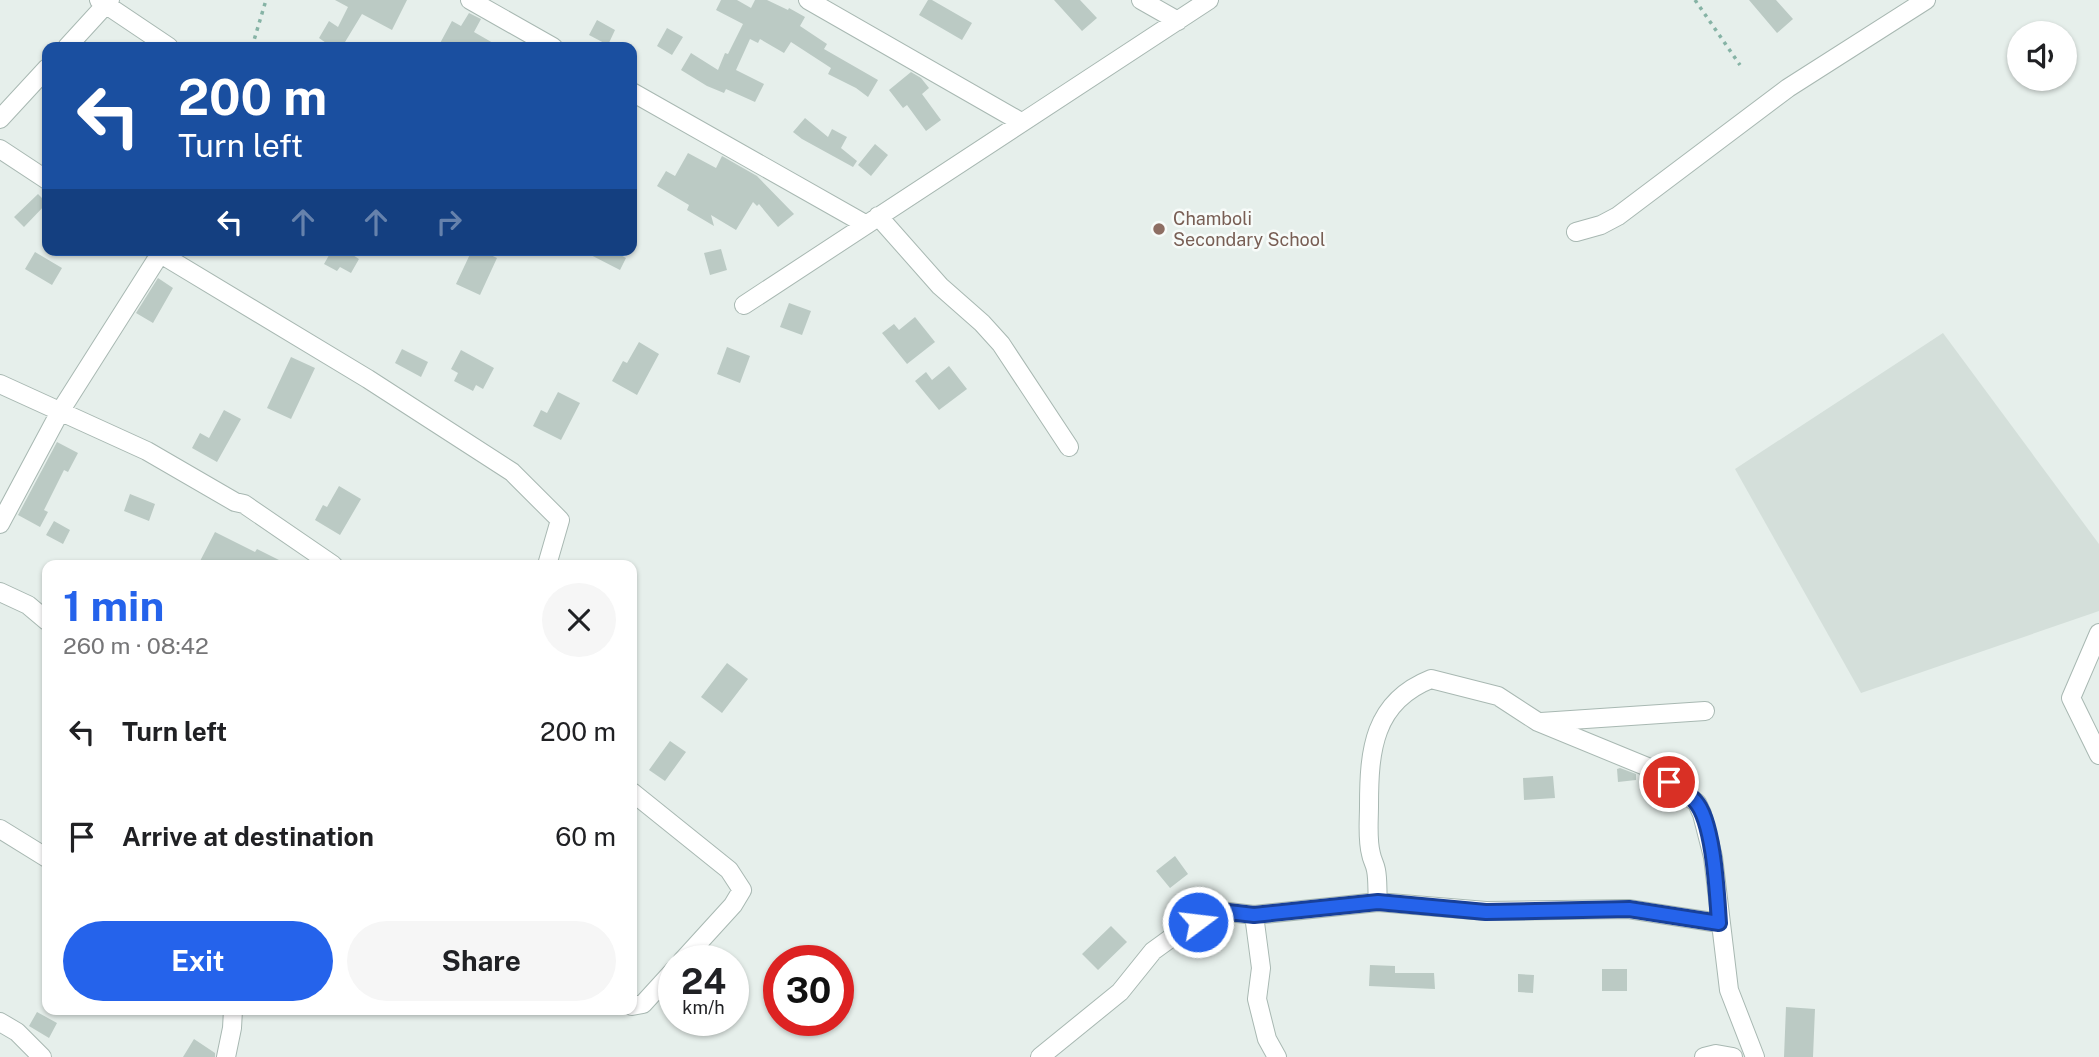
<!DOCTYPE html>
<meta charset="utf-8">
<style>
:root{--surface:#fff;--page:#f6f6f6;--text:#202124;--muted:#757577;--accent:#2563eb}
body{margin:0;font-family:"Public Sans",sans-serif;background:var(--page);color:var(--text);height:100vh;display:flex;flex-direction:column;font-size:26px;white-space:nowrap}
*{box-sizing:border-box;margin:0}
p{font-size:23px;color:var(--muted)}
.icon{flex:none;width:38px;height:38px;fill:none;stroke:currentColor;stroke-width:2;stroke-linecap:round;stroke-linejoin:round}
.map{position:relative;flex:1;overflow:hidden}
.drawer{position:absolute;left:42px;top:560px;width:595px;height:455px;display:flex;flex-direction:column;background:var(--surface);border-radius:14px;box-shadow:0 2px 5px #0004}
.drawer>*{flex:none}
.top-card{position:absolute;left:42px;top:42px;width:595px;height:214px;border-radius:14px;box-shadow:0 2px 5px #0004;background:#1a4fa0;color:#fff;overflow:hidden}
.tools{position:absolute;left:2007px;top:21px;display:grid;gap:14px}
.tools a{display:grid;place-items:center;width:70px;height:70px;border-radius:50%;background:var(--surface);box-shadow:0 2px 5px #0004;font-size:35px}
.speed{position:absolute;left:658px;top:945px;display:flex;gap:14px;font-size:35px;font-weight:700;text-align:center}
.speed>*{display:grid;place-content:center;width:91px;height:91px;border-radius:50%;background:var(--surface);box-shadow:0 2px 5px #0004;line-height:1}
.speed small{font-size:18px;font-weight:400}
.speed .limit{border:10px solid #d22;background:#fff;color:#111}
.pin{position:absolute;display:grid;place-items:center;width:60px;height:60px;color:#fff;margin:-30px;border:4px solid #fff;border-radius:50%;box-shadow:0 2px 7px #0007}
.me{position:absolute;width:77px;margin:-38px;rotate:75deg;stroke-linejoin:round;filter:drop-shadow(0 0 5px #0008)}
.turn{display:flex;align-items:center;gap:24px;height:147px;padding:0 21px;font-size:32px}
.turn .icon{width:91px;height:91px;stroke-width:2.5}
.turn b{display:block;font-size:49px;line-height:60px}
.lanes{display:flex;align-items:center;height:66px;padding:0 21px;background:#0003;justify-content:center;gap:35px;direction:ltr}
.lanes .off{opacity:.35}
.round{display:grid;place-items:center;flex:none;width:74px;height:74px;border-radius:37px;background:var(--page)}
.summary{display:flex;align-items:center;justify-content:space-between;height:119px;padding:0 21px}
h1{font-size:42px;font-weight:700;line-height:52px;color:var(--accent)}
.action{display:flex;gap:14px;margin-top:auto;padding:14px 21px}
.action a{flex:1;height:80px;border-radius:42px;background:var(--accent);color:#fff;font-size:28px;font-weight:700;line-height:80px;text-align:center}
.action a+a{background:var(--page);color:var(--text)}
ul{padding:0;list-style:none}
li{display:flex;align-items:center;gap:21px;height:105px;padding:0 21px}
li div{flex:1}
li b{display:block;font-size:26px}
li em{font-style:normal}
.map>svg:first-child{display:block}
.built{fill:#d4dfda}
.building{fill:#bbcac4}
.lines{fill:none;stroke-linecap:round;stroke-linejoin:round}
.minor-casing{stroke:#a8b8b2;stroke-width:20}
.path{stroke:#86b3a5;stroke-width:3.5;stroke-dasharray:3.5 5;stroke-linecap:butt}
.minor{stroke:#fff;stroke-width:18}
.route-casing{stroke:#184099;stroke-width:18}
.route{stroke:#2563eb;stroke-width:12}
.education-dot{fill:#8d6e63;stroke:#f7fbf9;stroke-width:2.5}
.labels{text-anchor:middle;stroke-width:5;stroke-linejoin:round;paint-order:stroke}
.education-label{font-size:18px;fill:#785e54;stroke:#f7fbf9;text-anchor:start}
</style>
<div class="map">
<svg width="2099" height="1057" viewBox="0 0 2099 1057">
<rect width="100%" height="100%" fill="#e6efeb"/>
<!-- built -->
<path class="built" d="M1943 333 2099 544V611L1861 693 1735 469Z"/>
<!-- building -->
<path class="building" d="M335 0H407L392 30 362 14 342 47H328L329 45 319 38 329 21 338 27 348 7Z
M721 0H737L751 8 755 0H767L788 10 789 8 805 17 800 26 827 44 824 49 878 80 868 97 856 88 828 74 831 68 791 42 784 53 760 39 758 43 750 39 736 70 764 84 755 102 726 89 724 93 707 86 681 70 691 53 718 70 725 53 728 54 743 24 716 10Z
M928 0H932L972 23 962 40 919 15Z
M1054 0H1080L1097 18 1082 31Z
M1749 0H1776L1793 19 1777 33Z
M469 13 481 19 474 32 500 47H438L452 21 461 26Z
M597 20 615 30 608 45 589 35Z
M667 28 683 37 672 55 657 46Z
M911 72 921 78 929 88 922 94 941 120 926 131 907 105 903 108 889 90Z
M805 118 828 137 832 129 847 137 841 148 857 161 853 167 802 139 793 132Z
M875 144 888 155 871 176 858 165Z
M688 153 716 168 722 156 757 176 794 214 778 227 759 204 757 206 753 202 736 230 711 215 714 226 687 210 689 205 657 186 666 171 675 176Z
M38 194 47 203 24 227 14 217Z
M721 249 727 270 710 275 704 253Z
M332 250H345L359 259 351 273 340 267 337 271 324 264Z
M472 250H480L497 258 480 295 456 284Z
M581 250H611L626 258 620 270Z
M35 252 62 268 52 285 25 269Z
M158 278 173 288 153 323 136 313Z
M789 303 811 311 802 335 780 327Z
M915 317 935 342 907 364 882 333 894 324 899 330Z
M639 342 659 354 637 395 612 381 623 361 627 363Z
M727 347 750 356 740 383 717 374Z
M402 349 428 362 421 377 395 363Z
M461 350 494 368 483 389 476 385 473 391 454 381 458 373 451 369Z
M291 357 315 368 291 419 267 408Z
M949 366 967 389 939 410 915 381 926 372 932 380Z
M558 392 580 403 561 440 533 426 541 410 547 413Z
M224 410 241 419 217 462 192 448 200 433 209 438Z
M57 442 78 453 68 472 64 470 44 510 48 512 40 527 18 515Z
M339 486 361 499 340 535 315 520 323 505 327 507Z
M130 494 155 504 149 521 124 511Z
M54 521 70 530 63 544 46 535Z
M215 532 255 552 257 549 289 565H198Z
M727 663 748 679 722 713 701 697Z
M670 741 686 752 665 781 649 770Z
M1620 768 1636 774V780L1618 782 1617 769Z
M1553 776 1555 798 1524 800 1523 778Z
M1175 856 1188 874 1170 888 1156 871Z
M1111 926 1127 942 1098 970 1082 954Z
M1370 965 1395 966V973H1434L1435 989 1369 986Z
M1602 969H1627V991H1602Z
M1518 974 1534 975 1533 993 1518 992Z
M1786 1007 1815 1009 1813 1057H1784Z
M37 1012 57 1023 49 1038 29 1026Z
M194 1039 215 1053V1057H183Z"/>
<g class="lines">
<defs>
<path id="minor" d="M99 0 169 47
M470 0 553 47
M808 0 1021 122
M1141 0 1178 21
M67 47 110 0
M632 92 865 224
M0 119 47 68
M0 149 47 180
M878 216 940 286 982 323 1001 344 1069 447
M1576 232 1601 225 1618 216 1788 88 1926 0
M154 250 368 379 512 472 560 520 547 565
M744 305 1209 0
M0 384 147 451 235 502 244 504 333 565
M0 524 61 410 160 254
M0 592 28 605 47 621
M2099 633 2071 698 2099 755
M1541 722 1705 711
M632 792 729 870 742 890 733 905 682 961
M0 829 47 858
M1378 902 1486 911 1628 909 1719 923
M632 1006 643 1004 674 970
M0 1022 17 1032 42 1057
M226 1057 232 1028 233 1010
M1040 1057 1120 992 1153 951 1182 930 1220 911 1254 915
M1277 1057 1267 1039 1257 999 1261 968 1254 915 1378 902C1377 891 1378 880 1376 870 1375 864 1372 860 1371 854 1367 839 1369 821 1369 806 1369 751 1373 702 1431 679L1498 696 1538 722 1650 768 1697 803 1702 814 1713 857 1729 990 1755 1057
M1704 1057 1716 1054 1733 1057"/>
</defs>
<!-- minor casing -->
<use href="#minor" class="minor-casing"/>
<!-- path -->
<path class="path" d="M1695 0 1740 65
M252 47 266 0"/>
<!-- minor -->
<use href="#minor" class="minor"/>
</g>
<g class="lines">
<defs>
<path id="route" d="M1198 922 1220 911 1254 915 1378 902 1486 912 1629 909 1719 923C1717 895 1714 821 1695 801 1688 793 1677 788 1669 782"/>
</defs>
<!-- route casing -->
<use href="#route" class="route-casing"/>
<!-- route -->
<use href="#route" class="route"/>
</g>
<!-- markers -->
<circle class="education-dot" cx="1159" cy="229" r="7"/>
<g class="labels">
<!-- education labels -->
<g class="education-label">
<text x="1173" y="225">Chamboli<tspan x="1173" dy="21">Secondary School</tspan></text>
</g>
</g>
</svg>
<div class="tools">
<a><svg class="icon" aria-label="sound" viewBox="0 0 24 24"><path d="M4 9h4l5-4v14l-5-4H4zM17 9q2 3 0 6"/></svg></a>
</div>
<div class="speed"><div>24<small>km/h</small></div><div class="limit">30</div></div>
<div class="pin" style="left:1669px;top:782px;background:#d93025"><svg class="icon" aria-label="arrive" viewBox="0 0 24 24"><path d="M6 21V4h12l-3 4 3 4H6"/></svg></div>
<svg class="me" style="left:1198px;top:922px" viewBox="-20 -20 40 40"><circle r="17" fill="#2563eb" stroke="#fff" stroke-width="3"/><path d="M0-11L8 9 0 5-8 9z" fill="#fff"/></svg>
<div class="top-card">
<div class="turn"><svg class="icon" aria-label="left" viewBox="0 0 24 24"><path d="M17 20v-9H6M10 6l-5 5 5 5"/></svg><div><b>200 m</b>Turn left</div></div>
<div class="lanes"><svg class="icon" aria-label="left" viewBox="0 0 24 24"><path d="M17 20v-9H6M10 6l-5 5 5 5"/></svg><svg class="icon off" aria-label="ahead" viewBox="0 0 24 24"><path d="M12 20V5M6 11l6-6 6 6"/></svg><svg class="icon off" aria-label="ahead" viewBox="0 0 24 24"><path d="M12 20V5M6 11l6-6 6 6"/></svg><svg class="icon off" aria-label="right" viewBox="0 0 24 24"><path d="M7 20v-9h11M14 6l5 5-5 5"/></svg></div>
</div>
<section class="drawer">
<div class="summary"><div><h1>1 min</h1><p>260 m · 08:42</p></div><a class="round"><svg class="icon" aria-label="close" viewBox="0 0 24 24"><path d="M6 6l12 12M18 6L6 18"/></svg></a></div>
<ul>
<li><svg class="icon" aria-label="left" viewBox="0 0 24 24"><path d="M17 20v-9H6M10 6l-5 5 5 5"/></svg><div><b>Turn left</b></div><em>200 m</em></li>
<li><svg class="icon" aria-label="arrive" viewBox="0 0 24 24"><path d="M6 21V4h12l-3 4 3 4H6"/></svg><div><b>Arrive at destination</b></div><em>60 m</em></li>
</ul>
<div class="action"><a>Exit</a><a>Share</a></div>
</section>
</div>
